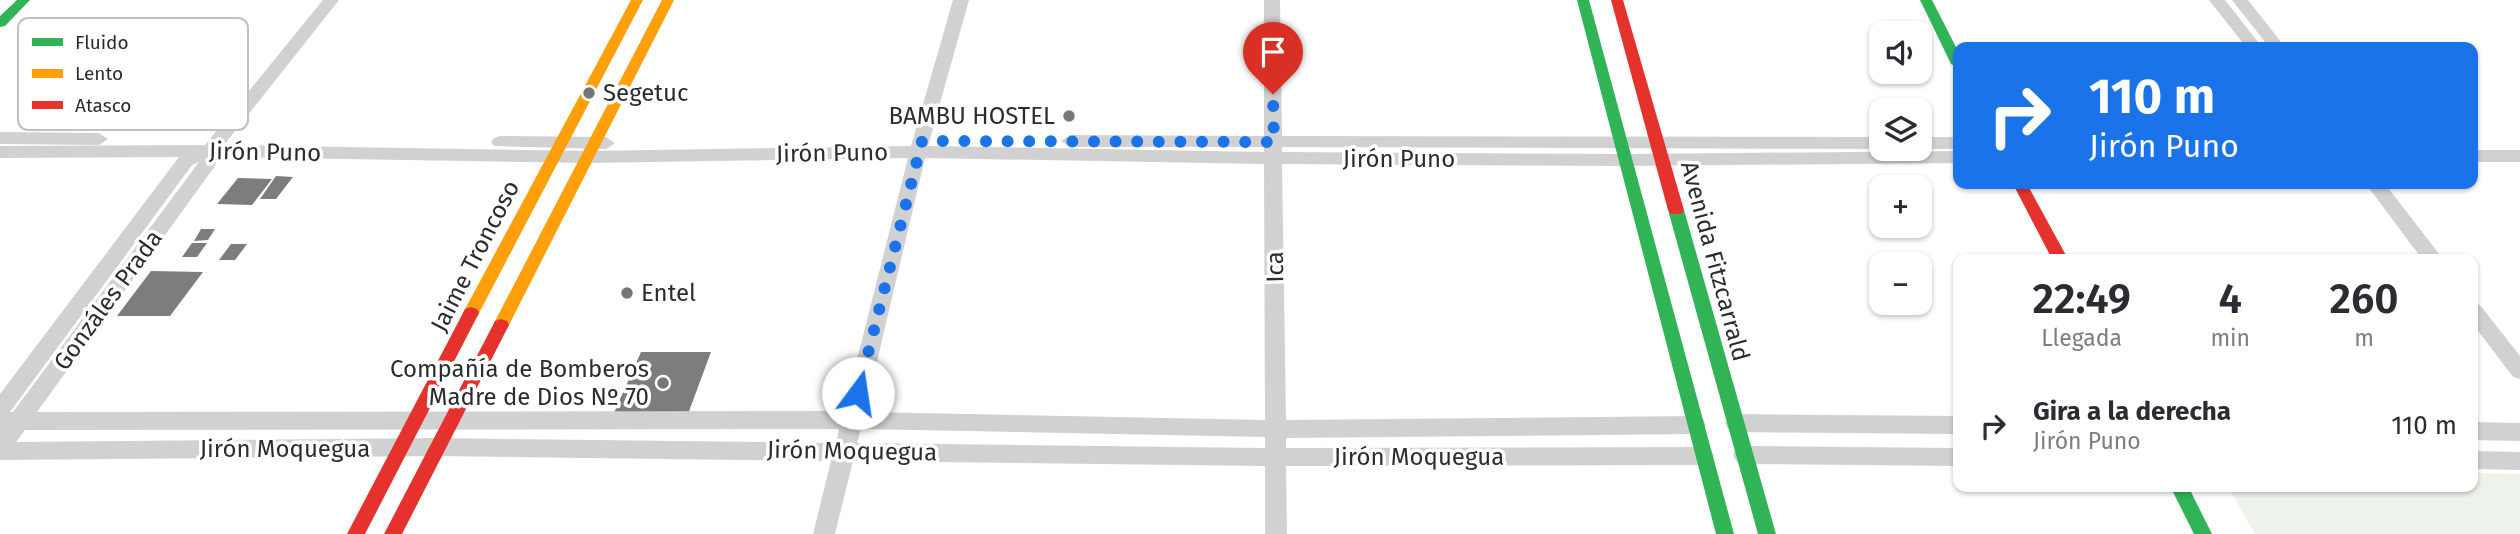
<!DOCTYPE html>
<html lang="es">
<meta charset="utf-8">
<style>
:root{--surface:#fff;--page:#f2f2f3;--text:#2b2b33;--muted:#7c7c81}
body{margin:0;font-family:"Fira Sans",sans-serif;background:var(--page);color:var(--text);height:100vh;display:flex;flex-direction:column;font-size:26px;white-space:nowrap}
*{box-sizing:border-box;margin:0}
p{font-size:23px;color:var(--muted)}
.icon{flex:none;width:38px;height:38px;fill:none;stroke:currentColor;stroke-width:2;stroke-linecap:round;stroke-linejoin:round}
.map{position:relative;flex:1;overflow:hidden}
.details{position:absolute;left:1953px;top:254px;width:525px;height:238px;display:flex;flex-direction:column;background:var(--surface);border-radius:14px;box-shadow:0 2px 5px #0004}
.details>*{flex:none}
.top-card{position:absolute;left:1953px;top:42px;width:525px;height:147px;border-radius:14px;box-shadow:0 2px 5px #0004;background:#1a73e8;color:#fff;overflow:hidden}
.fabs{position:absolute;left:1869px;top:21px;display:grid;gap:14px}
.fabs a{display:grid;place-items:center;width:63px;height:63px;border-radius:14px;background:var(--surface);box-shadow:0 2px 5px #0004;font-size:35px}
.pin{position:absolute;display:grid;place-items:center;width:60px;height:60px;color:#fff;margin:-72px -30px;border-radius:50% 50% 50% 0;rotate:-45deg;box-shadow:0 0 7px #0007}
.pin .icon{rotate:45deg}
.me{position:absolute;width:77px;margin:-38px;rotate:14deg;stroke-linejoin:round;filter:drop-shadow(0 0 5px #0008)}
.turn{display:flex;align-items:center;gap:24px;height:147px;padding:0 21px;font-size:32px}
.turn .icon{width:91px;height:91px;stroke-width:2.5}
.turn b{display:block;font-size:49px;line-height:60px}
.eta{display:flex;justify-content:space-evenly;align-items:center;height:119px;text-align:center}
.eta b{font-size:42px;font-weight:600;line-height:49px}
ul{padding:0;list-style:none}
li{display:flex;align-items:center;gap:21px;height:105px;padding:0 21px}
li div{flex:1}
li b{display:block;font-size:26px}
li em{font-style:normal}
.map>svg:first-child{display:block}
.green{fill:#edf3eb}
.building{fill:#7d7d7d}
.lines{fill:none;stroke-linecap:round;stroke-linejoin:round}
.street{fill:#d1d1d1;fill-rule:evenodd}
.fast{fill:#30b455;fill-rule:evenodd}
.slow{fill:#ff9f0a;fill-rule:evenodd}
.jam{fill:#e5322d;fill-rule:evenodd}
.route{stroke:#1a73e8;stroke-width:12;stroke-dasharray:0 21.6}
.poi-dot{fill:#767676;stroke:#fff;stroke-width:2.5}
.labels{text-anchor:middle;stroke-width:7;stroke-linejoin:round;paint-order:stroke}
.poi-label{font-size:24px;fill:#2c2c2c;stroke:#fff;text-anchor:start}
.street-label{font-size:24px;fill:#2c2c2c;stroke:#fff}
.key{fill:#fff;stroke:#c0c0c0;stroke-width:2}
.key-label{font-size:19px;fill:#2c2c2c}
</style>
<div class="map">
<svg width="2520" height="534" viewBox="0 0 2520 534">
<rect width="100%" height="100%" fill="#fff"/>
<!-- green -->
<path class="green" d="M2473 473 2520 474V534H2255L2228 487 2473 486Z"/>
<!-- building -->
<path class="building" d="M276 176 293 177 276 199H260Z
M238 178 272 179 252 205 217 204Z
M201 229H215L208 240 194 241Z
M192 243H207L197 257H182Z
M231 244H247L235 260H219Z
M151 271 203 272 170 316H117Z
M641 352H711L688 414 613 415Z"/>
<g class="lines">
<!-- street -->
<path class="street" d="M323 0H339L224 145 587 151 911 146 953 0H969L928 146 1264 152V147H1070L1061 141 1070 135 1264 136V0H1280L1282 136 1881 137 1882 149 1282 147V152L1627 154 1958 151V163L1627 166 1282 164 1286 420 1695 416 1703 419 1706 425 1703 431 1695 434 1286 438V448L1703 447 1711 450 1714 456 1711 462 1703 465 1286 466 1287 534H1265V466L853 461 835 534H813L831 461 437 456 0 460V394L179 157 0 158V146L205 145ZM218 157 587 163 908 158 844 411 37 412 215 166ZM925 158 1264 164 1265 420 865 412ZM199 162 13 412H10L192 165ZM839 429 836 443 437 438 16 442 25 430ZM861 429 1265 437V448L857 443Z
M2209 0H2225L2262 47H2246Z
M2232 0H2248L2285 47H2269Z
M0 132 99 133 108 139 99 145 0 144Z
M500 136 606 137 615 143 606 149 494 146 491 142 494 138Z
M1920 137H1958V149H1919Z
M2473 150H2520V162H2473Z
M2366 184H2385L2443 259H2422Z
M2473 303 2480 305 2520 356V379L2513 377 2473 324Z
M1736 414 1958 416V434L1736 432 1728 429 1725 423 1728 417Z
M2473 422 2520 423V441L2473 440Z
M1744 446 1958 448V466L1744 464 1736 461 1733 455 1736 449Z
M2473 451 2520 452V470L2473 469Z"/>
<!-- fast -->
<path class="fast" d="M17 0H30L5 26 0 27V16Z
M1577 0H1589L1734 534H1716Z
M1920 0H1932L1958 51V68L1951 64Z
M1676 205 1684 210 1776 534H1758L1668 210Z
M2170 486H2188L2212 534H2194Z"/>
<!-- slow -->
<path class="slow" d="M631 0H643L477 317H465L463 313Z
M662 0H674L509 325 507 329H495L493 325Z"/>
<!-- jam -->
<path class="jam" d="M1611 0H1623L1684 210 1681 214H1671L1668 210Z
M2013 184H2027L2068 259H2052Z
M471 307 477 309 479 313 365 534H347L463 313 465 309Z
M501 319 507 321 509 325 402 534H384L493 325 495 321Z"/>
</g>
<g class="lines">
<!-- route -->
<path class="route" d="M858 393 922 141 1274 142 1273 94"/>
</g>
<!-- markers -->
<g class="poi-dot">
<circle cx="589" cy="93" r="7"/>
<circle cx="1069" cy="116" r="7"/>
<circle cx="627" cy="293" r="7"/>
<circle cx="663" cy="383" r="7"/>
</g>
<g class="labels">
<!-- poi labels -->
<g class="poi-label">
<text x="603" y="101">Segetuc</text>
<text x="1055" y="124" text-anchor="end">BAMBU HOSTEL</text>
<text x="641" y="301">Entel</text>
<text x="649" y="377" text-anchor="end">Compañía de Bomberos<tspan x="649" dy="28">Madre de Dios Nº 70</tspan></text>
</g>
<!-- street labels -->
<g class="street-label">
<text transform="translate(265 152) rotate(1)" y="8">Jirón Puno</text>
<text transform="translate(832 153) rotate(-1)" y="8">Jirón Puno</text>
<text x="1399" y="167">Jirón Puno</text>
<text transform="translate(475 256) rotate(-63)" y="8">Jaime Troncoso</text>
<text transform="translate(1715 261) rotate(75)" y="8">Avenida Fitzcarrald</text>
<text transform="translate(1275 267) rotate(-91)" y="8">Ica</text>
<text transform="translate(108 300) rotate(-54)" y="8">Gonzáles Prada</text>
<text x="285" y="457">Jirón Moquegua</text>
<text transform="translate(852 451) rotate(1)" y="8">Jirón Moquegua</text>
<text x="1419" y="465">Jirón Moquegua</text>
</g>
</g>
<!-- legend -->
<rect x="18" y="18" width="230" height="112" rx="10" class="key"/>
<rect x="32" y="38" width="31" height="8" fill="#30b455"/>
<rect x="32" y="69" width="31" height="9" fill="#ff9f0a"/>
<rect x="32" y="101" width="31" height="8" fill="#e5322d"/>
<g class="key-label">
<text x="75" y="49">Fluido</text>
<text x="75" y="80">Lento</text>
<text x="75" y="112">Atasco</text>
</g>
</svg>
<div class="fabs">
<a><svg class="icon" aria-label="sound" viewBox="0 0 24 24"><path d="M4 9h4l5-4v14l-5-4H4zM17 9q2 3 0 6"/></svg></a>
<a><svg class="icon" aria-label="layers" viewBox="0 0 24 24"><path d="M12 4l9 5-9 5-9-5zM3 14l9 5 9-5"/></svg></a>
<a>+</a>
<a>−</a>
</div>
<div class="pin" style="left:1273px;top:94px;background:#d93025"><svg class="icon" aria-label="arrive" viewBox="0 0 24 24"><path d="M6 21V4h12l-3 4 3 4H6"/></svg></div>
<svg class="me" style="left:858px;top:393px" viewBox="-20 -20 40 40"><circle r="19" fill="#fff"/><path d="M0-13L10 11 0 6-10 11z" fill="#1a73e8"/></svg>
<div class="top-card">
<div class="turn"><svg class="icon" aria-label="right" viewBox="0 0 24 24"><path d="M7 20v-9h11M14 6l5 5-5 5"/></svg><div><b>110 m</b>Jirón Puno</div></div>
</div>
<section class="details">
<div class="eta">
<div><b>22:49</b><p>Llegada</p></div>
<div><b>4</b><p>min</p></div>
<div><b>260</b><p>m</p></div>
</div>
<ul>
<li><svg class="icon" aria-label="right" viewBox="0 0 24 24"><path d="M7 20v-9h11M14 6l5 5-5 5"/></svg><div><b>Gira a la derecha</b><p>Jirón Puno</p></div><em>110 m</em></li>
</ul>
</section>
</div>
